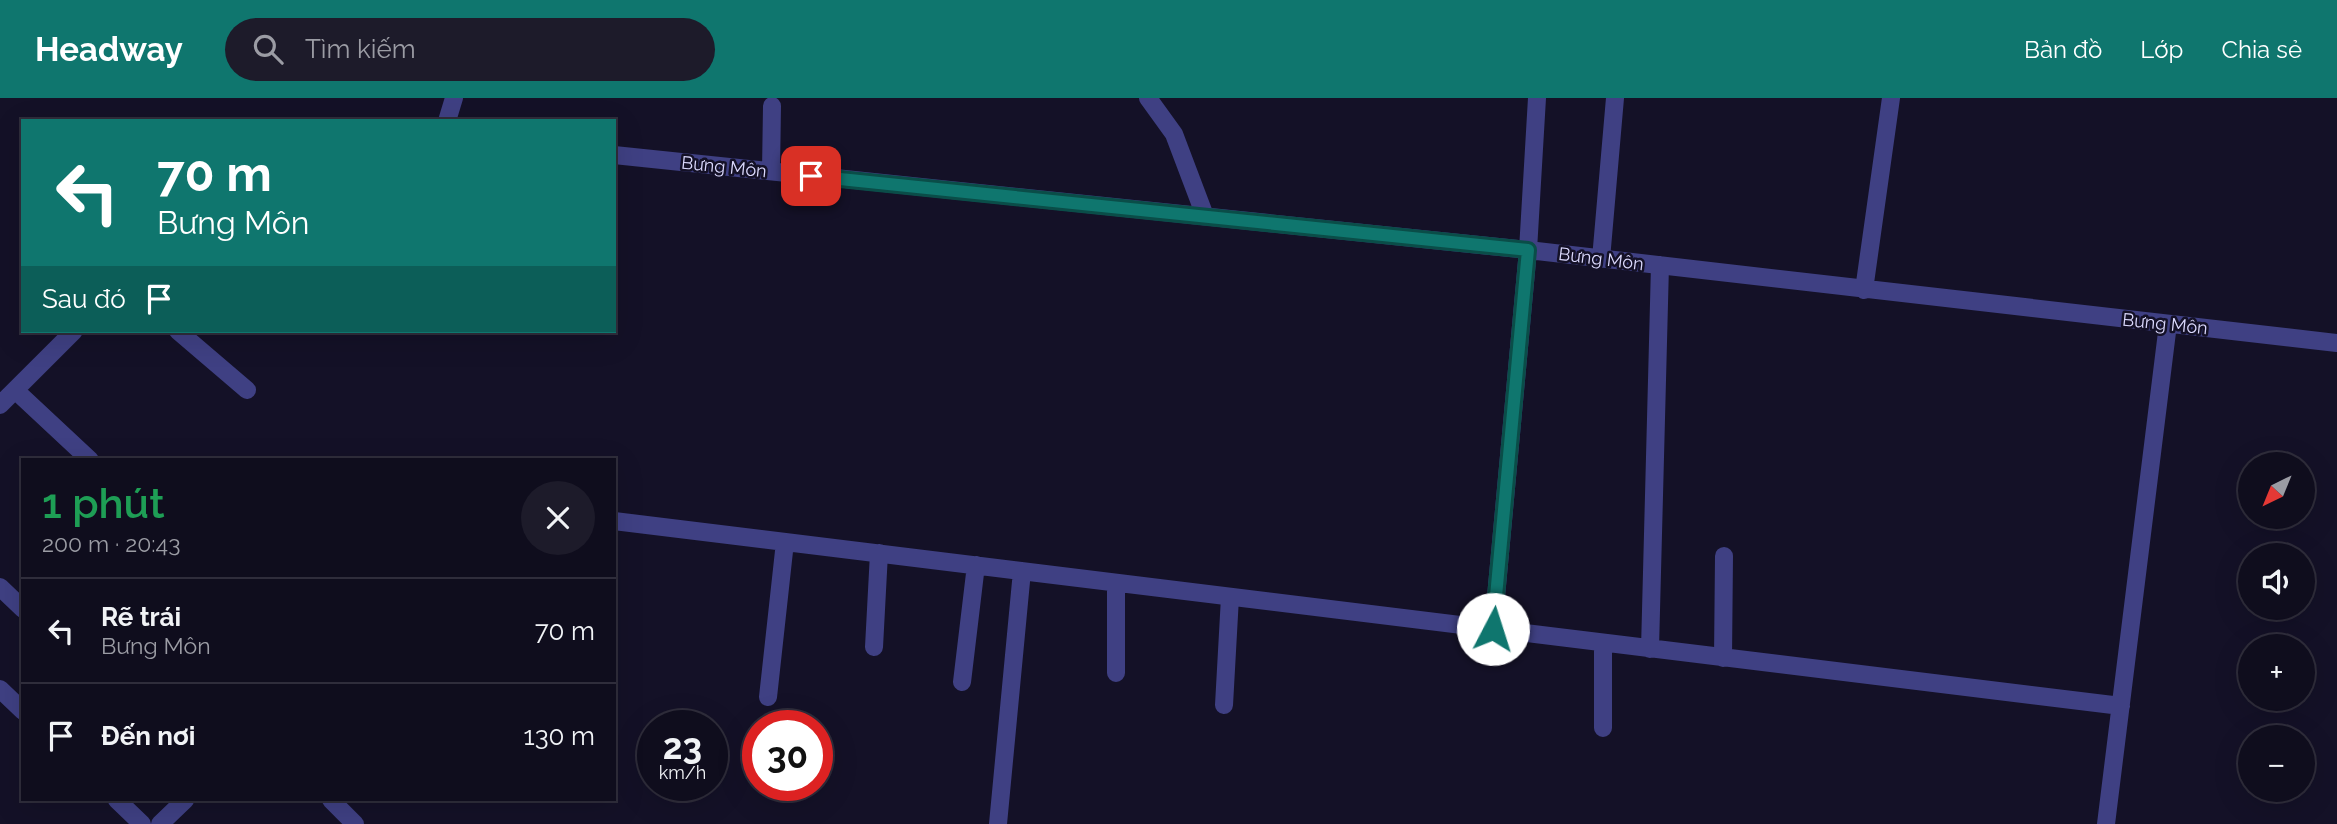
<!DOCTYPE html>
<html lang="vi">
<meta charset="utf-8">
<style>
:root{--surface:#0f0d1d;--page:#1d1b2a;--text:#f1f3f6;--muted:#9b9ca4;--line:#2f2d3b;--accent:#0f766e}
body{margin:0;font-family:Raleway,sans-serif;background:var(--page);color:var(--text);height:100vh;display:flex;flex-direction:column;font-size:26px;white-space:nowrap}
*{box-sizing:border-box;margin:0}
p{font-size:23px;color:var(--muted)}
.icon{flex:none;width:38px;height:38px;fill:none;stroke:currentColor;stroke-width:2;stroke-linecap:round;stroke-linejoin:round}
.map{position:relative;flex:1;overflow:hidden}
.details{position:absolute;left:21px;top:360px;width:595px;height:343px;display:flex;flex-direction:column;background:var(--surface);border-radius:0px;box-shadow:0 7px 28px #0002,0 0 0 2px var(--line)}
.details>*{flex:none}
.top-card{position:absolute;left:21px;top:21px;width:595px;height:214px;border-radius:0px;box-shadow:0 7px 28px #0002,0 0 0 2px var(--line);background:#0f766e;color:#fff;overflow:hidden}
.needle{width:46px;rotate:223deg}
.tools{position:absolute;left:2238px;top:354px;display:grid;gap:14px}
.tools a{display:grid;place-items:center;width:77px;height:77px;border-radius:50%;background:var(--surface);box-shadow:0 7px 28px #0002,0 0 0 2px var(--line);font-size:35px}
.speed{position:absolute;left:637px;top:612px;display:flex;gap:14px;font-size:35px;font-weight:700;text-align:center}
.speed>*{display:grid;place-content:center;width:91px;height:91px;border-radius:50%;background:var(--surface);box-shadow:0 7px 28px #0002,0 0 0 2px var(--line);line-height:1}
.speed small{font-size:18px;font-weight:400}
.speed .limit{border:10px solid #d22;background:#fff;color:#111}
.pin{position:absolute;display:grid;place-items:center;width:60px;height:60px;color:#fff;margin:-30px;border-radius:14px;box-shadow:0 4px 10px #0006}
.me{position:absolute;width:77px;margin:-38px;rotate:5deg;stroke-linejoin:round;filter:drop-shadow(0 0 5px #0008)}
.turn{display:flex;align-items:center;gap:24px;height:147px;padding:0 21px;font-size:32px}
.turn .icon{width:91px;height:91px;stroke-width:2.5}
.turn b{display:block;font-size:49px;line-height:60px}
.then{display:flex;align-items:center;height:66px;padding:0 21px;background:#0003;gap:14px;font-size:26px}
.round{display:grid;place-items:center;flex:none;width:74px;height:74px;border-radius:37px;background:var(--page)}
.headline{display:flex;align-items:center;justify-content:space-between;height:119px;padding:0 21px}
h1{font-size:42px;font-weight:600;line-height:52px;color:#1e9e55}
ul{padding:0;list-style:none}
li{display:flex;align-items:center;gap:21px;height:105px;padding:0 21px;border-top:2px solid var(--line)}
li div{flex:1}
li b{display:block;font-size:26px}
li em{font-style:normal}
header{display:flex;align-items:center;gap:42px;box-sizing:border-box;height:98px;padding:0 35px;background:var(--accent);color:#fff}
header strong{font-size:33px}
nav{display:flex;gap:38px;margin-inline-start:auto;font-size:24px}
.search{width:490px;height:63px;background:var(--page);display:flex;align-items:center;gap:18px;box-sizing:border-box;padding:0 24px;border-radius:38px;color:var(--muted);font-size:26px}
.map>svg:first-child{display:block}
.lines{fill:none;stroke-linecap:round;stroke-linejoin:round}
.minor{stroke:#3f4083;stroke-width:18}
.route-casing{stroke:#0a4d48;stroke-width:18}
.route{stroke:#0f766e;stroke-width:12}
.labels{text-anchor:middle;stroke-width:5;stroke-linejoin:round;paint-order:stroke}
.street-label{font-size:18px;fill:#dbd9fd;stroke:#141127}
</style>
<header>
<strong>Headway</strong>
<div class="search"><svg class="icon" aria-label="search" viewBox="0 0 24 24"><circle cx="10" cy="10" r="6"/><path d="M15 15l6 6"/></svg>Tìm kiếm</div>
<nav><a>Bản đồ</a><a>Lớp</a><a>Chia sẻ</a></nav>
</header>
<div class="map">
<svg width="2337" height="726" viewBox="0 0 2337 726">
<rect width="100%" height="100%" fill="#141127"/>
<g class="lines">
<!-- minor -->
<path class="minor" d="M1148 0 1174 36 1205 118
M447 23 454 0
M614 57 1528 152 2337 245
M771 73 772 8
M1601 161 1615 0
M1864 192 1891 0
M178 233 247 292
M15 292 90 362
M0 307 74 233
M614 423 2121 608
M0 489 23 511
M1493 531 1528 152 1537 0
M874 549 879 455
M1650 551 1660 167
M1723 560 1724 458
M1116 575V485
M962 584 976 467
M0 591 23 613
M768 599 785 444
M1224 607 1230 499
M1603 630V545
M117 702 142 726
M331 702 355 726
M160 726 185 702
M998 726 1022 473
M2106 726 2168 226"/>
</g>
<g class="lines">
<defs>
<path id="route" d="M811 78 1528 152 1493 531"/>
</defs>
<!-- route casing -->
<use href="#route" class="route-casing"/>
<!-- route -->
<use href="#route" class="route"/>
</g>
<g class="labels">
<!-- street labels -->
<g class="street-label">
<text transform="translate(724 69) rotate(6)" y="6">Bưng Môn</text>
<text transform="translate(1601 161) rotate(7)" y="6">Bưng Môn</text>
<text transform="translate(2165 226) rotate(6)" y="6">Bưng Môn</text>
</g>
</g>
</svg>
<div class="tools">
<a><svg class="needle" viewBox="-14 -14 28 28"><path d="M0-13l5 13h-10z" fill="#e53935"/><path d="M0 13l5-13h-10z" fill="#9b9ca4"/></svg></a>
<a><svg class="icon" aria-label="sound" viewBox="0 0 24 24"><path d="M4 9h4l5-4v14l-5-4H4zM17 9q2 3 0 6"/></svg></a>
<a>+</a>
<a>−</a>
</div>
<div class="speed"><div>23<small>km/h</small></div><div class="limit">30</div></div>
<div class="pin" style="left:811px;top:78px;background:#d93025"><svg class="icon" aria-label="arrive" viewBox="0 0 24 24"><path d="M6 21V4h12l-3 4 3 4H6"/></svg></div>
<svg class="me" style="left:1493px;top:531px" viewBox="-20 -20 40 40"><circle r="19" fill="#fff"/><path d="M0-13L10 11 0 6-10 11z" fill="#0f766e"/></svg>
<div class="top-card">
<div class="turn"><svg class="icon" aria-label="left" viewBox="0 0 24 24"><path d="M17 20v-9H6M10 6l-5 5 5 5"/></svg><div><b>70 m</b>Bưng Môn</div></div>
<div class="then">Sau đó<svg class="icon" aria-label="arrive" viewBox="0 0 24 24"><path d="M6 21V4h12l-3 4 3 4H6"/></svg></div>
</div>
<section class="details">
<div class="headline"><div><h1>1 phút</h1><p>200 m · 20:43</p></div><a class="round"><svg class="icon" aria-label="close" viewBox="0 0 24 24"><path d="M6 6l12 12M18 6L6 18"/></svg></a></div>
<ul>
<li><svg class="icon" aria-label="left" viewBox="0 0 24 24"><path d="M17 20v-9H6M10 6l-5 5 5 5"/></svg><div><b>Rẽ trái</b><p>Bưng Môn</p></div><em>70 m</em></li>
<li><svg class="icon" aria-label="arrive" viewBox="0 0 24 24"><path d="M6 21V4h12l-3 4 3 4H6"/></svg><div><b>Đến nơi</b></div><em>130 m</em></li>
</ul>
</section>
</div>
